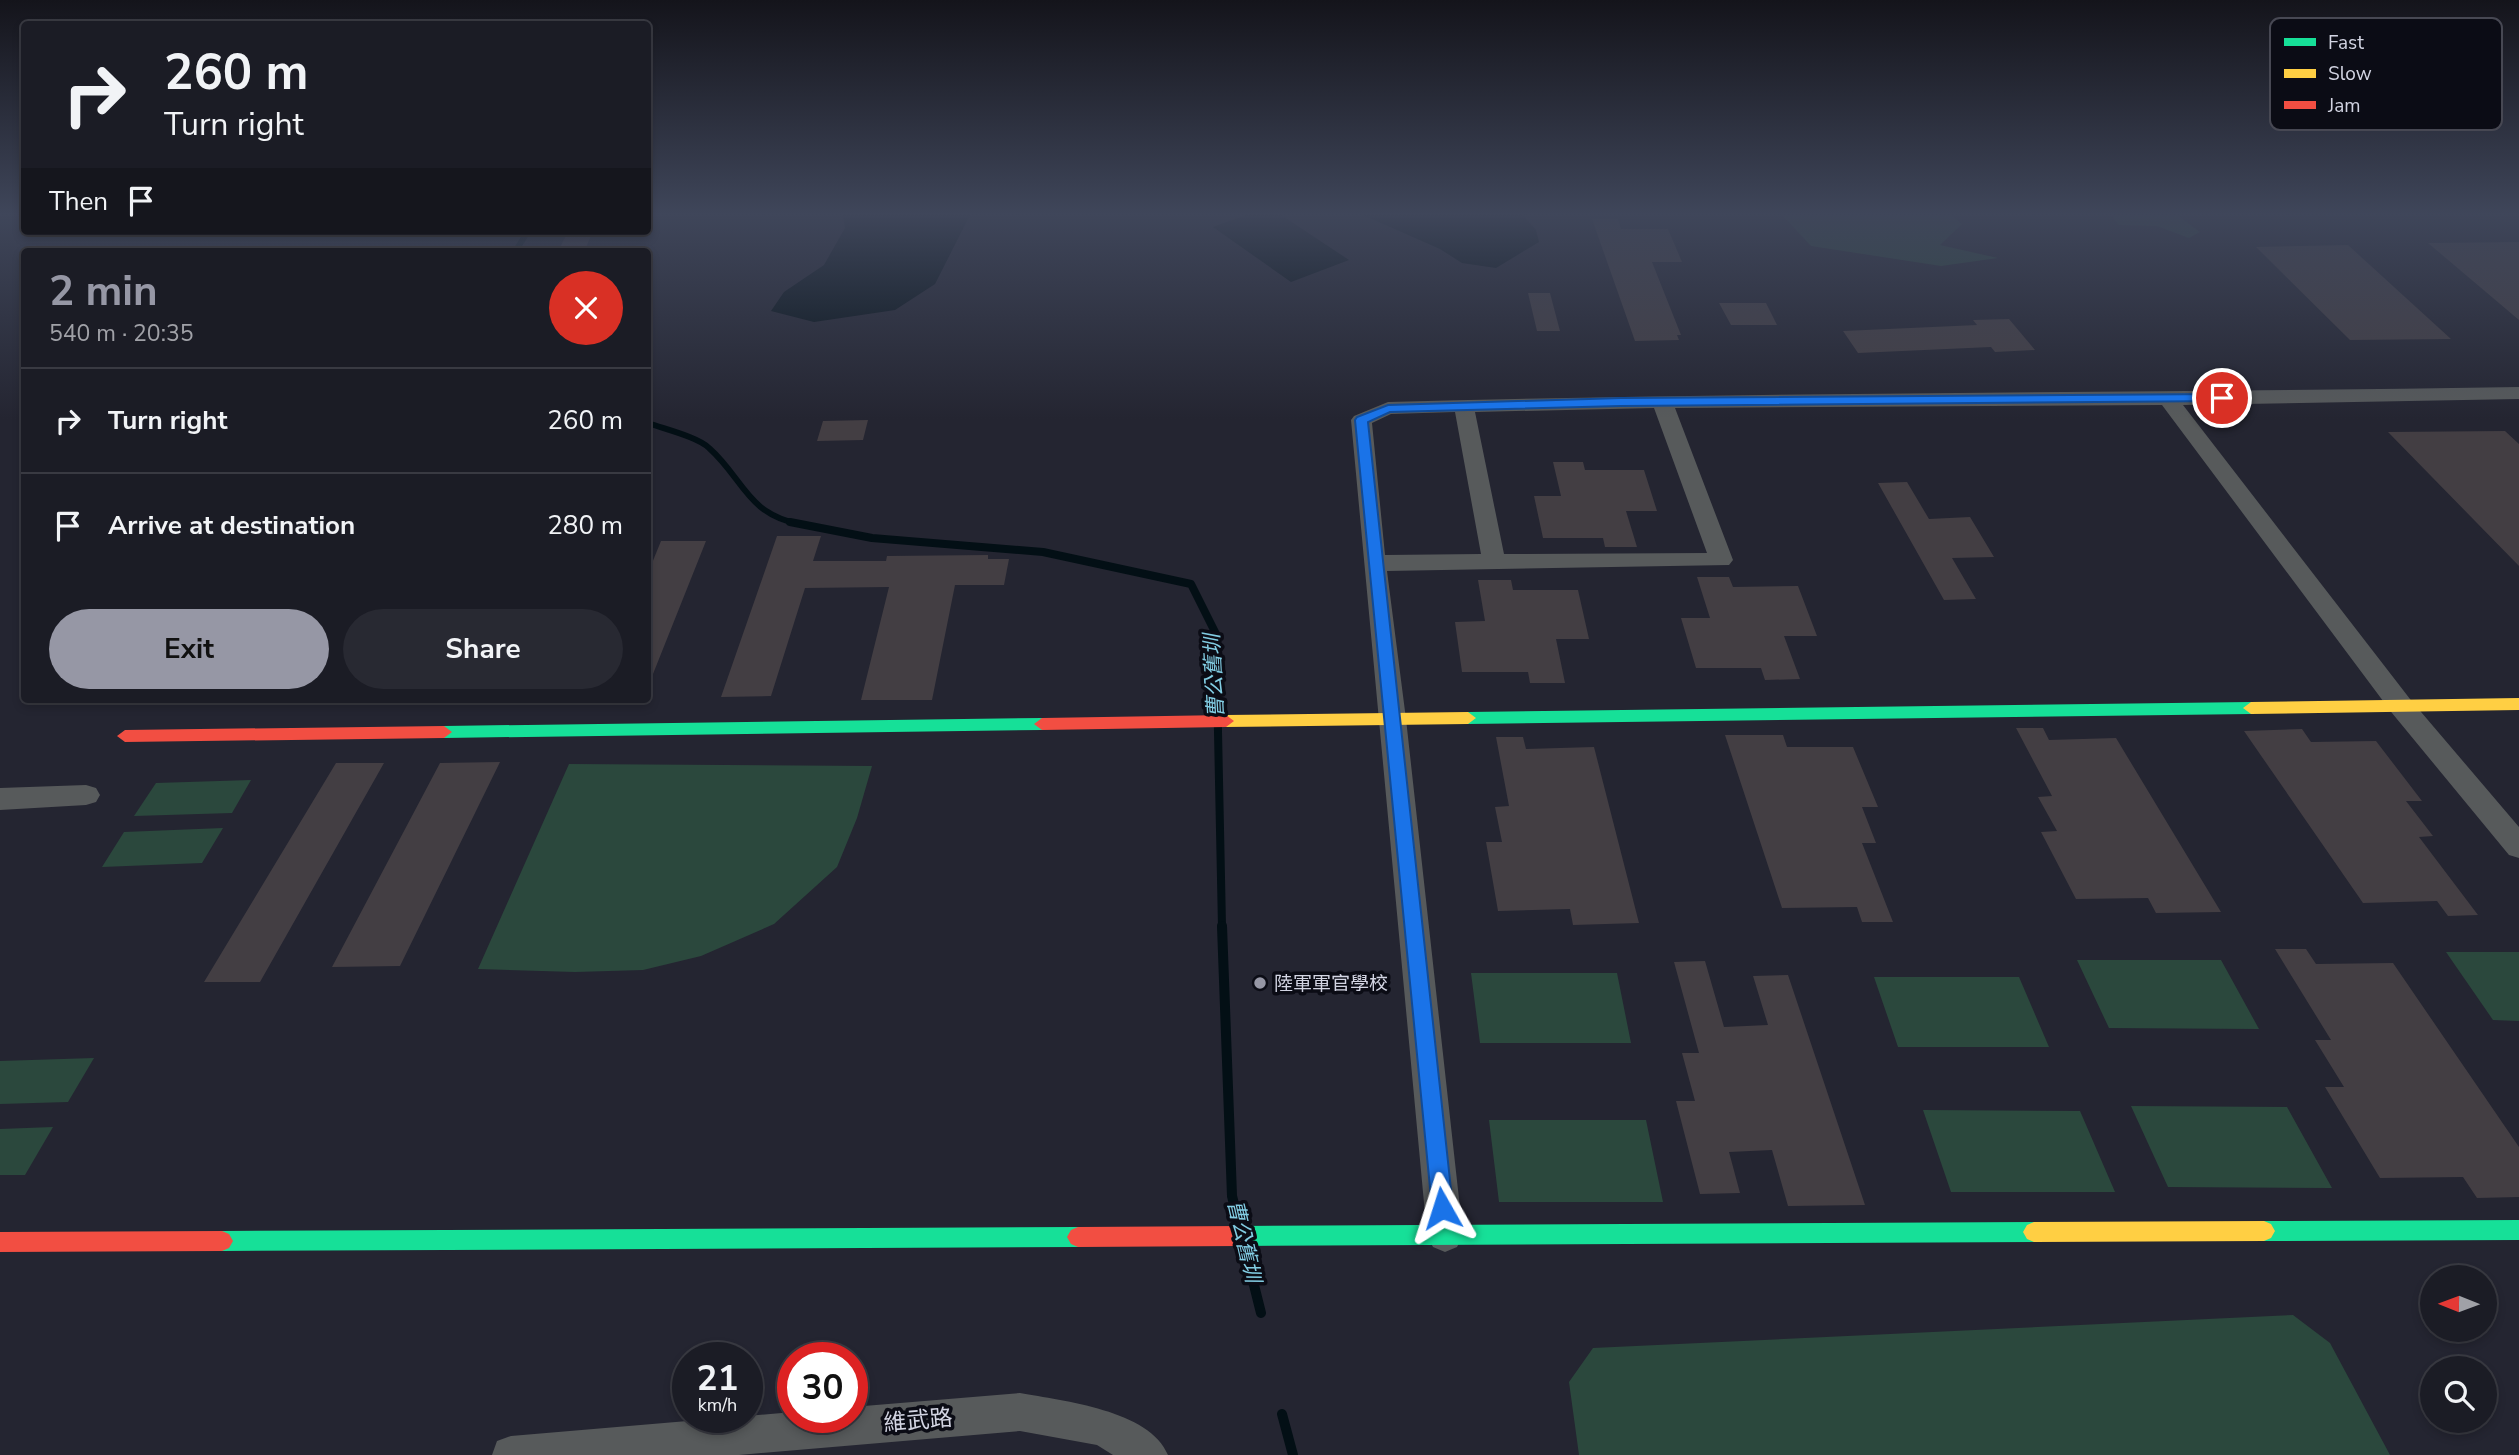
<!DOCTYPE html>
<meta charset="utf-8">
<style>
:root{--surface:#1b1c25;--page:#282932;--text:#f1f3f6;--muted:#a0a1a7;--line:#393a42;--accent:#9697a5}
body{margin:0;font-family:"Nunito Sans","Noto Sans TC",sans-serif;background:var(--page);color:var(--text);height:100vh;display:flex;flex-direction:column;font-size:26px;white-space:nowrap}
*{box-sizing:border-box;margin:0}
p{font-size:23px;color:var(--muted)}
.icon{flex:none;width:38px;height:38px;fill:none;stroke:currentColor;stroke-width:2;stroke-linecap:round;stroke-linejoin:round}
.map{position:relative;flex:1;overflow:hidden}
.sheet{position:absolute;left:21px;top:248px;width:630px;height:455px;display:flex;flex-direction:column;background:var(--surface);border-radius:7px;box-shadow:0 4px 10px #0003,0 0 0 2px var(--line)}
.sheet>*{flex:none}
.top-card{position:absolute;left:21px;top:21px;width:630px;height:214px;border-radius:7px;box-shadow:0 4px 10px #0003,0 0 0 2px var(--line);background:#1b1c25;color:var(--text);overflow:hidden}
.needle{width:46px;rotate:271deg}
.tools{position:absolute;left:2420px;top:1265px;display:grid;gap:14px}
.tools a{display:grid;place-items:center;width:77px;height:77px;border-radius:50%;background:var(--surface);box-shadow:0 4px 10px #0003,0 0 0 2px var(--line);font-size:35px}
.speed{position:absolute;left:672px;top:1342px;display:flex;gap:14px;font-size:35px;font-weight:700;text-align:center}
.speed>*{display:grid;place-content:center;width:91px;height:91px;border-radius:50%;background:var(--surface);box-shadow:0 4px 10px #0003,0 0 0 2px var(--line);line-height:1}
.speed small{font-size:18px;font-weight:400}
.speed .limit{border:10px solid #d22;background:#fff;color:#111}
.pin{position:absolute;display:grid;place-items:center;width:60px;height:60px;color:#fff;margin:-30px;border:4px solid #fff;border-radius:50%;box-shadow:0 2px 7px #0007}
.me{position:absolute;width:77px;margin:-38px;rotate:354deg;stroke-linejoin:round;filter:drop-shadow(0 0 5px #0008)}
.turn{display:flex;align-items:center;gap:24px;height:147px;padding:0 28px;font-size:32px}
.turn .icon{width:91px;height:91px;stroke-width:2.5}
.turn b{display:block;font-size:49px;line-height:60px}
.then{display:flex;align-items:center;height:66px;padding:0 28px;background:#0003;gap:14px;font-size:26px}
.round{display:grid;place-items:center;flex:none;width:74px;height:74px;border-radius:37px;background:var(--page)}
.head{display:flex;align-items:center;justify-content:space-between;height:119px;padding:0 28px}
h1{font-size:42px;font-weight:700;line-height:52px;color:var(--accent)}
.cta{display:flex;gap:14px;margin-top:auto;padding:14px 28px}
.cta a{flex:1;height:80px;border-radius:42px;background:var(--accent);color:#111;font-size:28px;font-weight:700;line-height:80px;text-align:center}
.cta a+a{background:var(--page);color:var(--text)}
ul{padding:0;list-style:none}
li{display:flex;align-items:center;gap:21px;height:105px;padding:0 28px;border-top:2px solid var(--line)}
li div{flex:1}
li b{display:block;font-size:26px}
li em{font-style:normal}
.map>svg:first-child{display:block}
.green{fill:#2b483d}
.water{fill:#030f15}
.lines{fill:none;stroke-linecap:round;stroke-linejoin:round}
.stream-far2{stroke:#030f15;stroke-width:6}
.stream-far1{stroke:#030f15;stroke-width:8}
.stream{stroke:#030f15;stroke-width:10}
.building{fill:#433e43}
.street{fill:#575a5b;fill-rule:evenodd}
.fast{fill:#16e098;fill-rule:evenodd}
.slow{fill:#ffcf43;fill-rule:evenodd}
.jam{fill:#f24e42;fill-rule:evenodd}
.route{fill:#1a73e8;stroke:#114b97;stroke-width:2}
.poi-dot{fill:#9697a5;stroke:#0b0c15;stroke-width:2.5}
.labels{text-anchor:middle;stroke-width:7;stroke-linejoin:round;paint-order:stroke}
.poi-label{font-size:19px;fill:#d3d5e3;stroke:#0b0c15;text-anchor:start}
.water-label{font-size:21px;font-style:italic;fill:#82cde3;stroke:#0b0c15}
.near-street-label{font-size:23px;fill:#d3d5e3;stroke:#0b0c15}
.key{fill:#0b0c15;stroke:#474853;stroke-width:2}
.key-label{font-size:19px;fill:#d3d5e3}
</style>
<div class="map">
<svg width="2519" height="1455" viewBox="0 0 2519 1455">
<rect width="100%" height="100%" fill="#242531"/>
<!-- green -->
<path class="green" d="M1782 215H1951L1962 224 1940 245 1998 258 1941 266 1811 246Z
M2111 215H2177L2200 232 2189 238 2157 226 2119 225Z
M569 764 872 766 857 818 837 867 774 924 701 956 643 970 575 972 478 969Z
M251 780 232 813 134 816 156 783Z
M223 828 202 863 102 867 124 832Z
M2446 952H2519V1021L2493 1020Z
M2077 960H2221L2259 1029 2109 1028Z
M1471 973H1617L1631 1043H1480Z
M1874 977H2019L2049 1047H1898Z
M94 1058 68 1102 0 1104V1061Z
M2131 1106 2287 1107 2332 1188 2168 1187Z
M1923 1110 2080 1111 2115 1192H1951Z
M1489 1120H1646L1663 1202H1499Z
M53 1127 25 1175H0V1129Z
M2293 1315 2330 1343 2390 1455H1579L1569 1382 1593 1348Z"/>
<!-- water -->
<path class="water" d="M843 215H970L935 284 895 310 814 322 771 311 784 292 824 265 845 228Z
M1246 215H1281L1349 260 1291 282 1213 227Z
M1363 215H1523L1536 230 1539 242 1496 268 1462 263 1440 249Z"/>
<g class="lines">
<!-- stream-far2 -->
<path class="stream-far2" d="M515 252 528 231
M648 423C664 429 698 437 709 448 743 478 747 514 799 524"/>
<!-- stream-far1 -->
<path class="stream-far1" d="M790 522 872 538 1043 552 1191 584 1216 634 1222 927"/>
<!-- stream -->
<path class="stream" d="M1222 926 1232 1196 1238 1220
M1246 1253 1261 1313
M1282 1414 1293 1455"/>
</g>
<!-- building -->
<path class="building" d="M1592 219H1618L1621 229H1668L1682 262H1652L1681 335H1677L1679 340 1635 341Z
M568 231H593L584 252H558Z
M2519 242V320L2428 243Z
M2348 245 2451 339 2350 340 2256 247Z
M1528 293H1550L1560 331H1537Z
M1719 303H1766L1777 325H1731Z
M2009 319 2035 350 1995 352 1991 347 1858 353 1843 331 1977 325 1973 320Z
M868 420 863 440 817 441 823 421Z
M2505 431 2519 444V566L2388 432Z
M1553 462H1583L1585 470H1644L1657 511H1626L1637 547H1605L1603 538H1543L1534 496H1561Z
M1907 482 1929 519 1970 517 1994 557 1952 558 1976 599 1944 600 1878 483Z
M777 536H821L813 561H886L887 556 988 555V559H1009L1004 585H955L932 700H861L889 587 805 588 771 696 721 697Z
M661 541H706L649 684 648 573Z
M1697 577H1729L1733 587 1798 586 1817 636H1784L1800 679 1765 680 1761 668H1696L1681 618H1710Z
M1478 580H1511L1513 590H1578L1589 639H1556L1565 683H1530L1528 672H1462L1455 622 1485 621Z
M2016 728H2043L2049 740 2116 738 2221 912 2156 913 2148 898 2076 899 2041 832 2057 831 2038 797 2052 796Z
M2302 729 2311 742 2376 741 2422 801H2406L2433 836 2419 837 2478 915 2448 916 2437 901 2363 903 2244 731Z
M1725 735H1783L1787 747H1853L1878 807H1862L1876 843H1862L1893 922H1862L1857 907 1782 908Z
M1496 737H1523L1526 749 1594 747 1639 923 1573 925 1570 909 1498 911 1486 842H1502L1495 807 1509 806Z
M500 762 400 966 332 967 440 763Z
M336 763H384L260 982H204Z
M2275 949H2306L2316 964 2393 963 2519 1147V1197L2477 1198 2463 1177 2380 1178 2325 1087H2344L2315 1040H2331Z
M1705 961 1724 1027 1768 1025 1753 976 1788 975 1865 1205 1788 1206 1772 1150 1729 1152 1740 1193 1700 1194 1676 1101H1695L1682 1053H1699L1674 962Z"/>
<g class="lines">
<!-- street -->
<path class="street" d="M2519 387V399L2183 405 2410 699 2519 827V858L2509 855 2392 713 2162 405 1675 408 1733 560 1729 565 1387 571 1406 719 1463 1235 1457 1247 1445 1252 1433 1247 1427 1235 1351 420 1354 416 1388 402C1765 392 2142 393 2519 387ZM1654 408 1707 553 1504 554 1475 412ZM1455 412 1481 554 1385 555 1372 423 1391 414Z
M86 785 96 788 100 795 96 802 86 805 0 810V788Z
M1020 1393C1063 1401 1150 1410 1168 1455H1113L1097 1445 1020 1431 739 1455H492L497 1441 511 1436 793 1412V1418H852V1407Z"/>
<!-- fast -->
<path class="fast" d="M2251 702 2259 708 2251 714 1468 724 1460 718 1468 712Z
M1042 718 1050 724 1042 730 444 738 436 732 444 726Z
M2519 1220V1240L2264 1241 2257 1238 2253 1231 2257 1224 2264 1221Z
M2034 1222 2041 1225 2045 1232 2041 1239 2034 1242 1240 1246 1233 1243 1229 1236 1233 1229 1240 1226Z
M1078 1227 1085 1230 1089 1237 1085 1244 1078 1247 222 1251 215 1248 211 1241 215 1234 222 1231Z"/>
<!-- slow -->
<path class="slow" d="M2519 698V710L2251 714 2243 708 2251 702Z
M1468 712 1476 718 1468 724 1226 727 1218 721 1226 715Z
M2264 1221 2271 1224 2275 1231 2271 1238 2264 1241 2034 1242 2027 1239 2023 1232 2027 1225 2034 1222Z"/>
<!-- jam -->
<path class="jam" d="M1226 715 1234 721 1226 727 1042 730 1034 724 1042 718Z
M444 726 452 732 444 738 125 742 117 736 125 730Z
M1240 1226 1247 1229 1251 1236 1247 1243 1240 1246 1078 1247 1071 1244 1067 1237 1071 1230 1078 1227Z
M222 1231 229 1234 233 1241 229 1248 222 1251 0 1252V1232Z"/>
</g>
<!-- sky -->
<linearGradient id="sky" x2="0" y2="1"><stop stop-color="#14141b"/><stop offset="0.51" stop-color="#3f465a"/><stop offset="1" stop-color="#3f465a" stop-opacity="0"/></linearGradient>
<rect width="2519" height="419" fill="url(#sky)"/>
<!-- route -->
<path class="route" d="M2222 394 2228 398 2226 401 1621 406 1390 412 1368 422 1453 1208 1450 1215 1442 1218 1435 1215 1432 1208 1355 420 1357 417 1388 405 1621 398Z"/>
<!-- markers -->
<circle class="poi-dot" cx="1260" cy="983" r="7"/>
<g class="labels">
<!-- poi labels -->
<g class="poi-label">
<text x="1274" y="990">陸軍軍官學校</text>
</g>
<!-- water labels -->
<g class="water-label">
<text transform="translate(1214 676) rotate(-93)" y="7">曹公舊圳</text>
<text transform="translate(1244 1241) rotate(77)" y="7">曹公舊圳</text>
</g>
<!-- near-street labels -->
<g class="near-street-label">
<text transform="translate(918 1420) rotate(-5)" y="8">維武路</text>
</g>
</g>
<!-- legend -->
<rect x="2270" y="18" width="232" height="112" rx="10" class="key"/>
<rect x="2284" y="38" width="32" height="8" fill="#16e098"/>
<rect x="2284" y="69" width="32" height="9" fill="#ffcf43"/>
<rect x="2284" y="101" width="32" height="8" fill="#f24e42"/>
<g class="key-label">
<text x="2328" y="49">Fast</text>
<text x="2328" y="80">Slow</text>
<text x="2328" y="112">Jam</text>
</g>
</svg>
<div class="tools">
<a><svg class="needle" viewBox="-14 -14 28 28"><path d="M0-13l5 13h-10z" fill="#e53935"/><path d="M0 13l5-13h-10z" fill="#a0a1a7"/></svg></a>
<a><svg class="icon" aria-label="search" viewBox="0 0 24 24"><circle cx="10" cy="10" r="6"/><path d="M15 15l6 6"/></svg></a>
</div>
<div class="speed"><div>21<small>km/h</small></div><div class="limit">30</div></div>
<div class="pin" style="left:2222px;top:398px;background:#d93025"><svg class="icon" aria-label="arrive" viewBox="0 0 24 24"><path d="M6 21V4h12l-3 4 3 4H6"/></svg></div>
<svg class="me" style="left:1442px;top:1208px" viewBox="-20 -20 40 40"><path d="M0-17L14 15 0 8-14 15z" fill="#1a73e8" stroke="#fff" stroke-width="4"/></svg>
<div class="top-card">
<div class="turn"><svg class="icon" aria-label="right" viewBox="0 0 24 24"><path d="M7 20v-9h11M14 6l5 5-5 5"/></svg><div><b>260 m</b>Turn right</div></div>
<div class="then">Then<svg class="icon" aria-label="arrive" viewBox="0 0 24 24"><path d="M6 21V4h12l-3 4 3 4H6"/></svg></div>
</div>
<section class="sheet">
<div class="head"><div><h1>2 min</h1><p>540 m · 20:35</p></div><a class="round" style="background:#d93025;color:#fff"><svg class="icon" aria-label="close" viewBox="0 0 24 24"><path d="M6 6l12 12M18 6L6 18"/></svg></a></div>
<ul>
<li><svg class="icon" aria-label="right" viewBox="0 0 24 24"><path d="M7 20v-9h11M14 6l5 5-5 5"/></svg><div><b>Turn right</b></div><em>260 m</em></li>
<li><svg class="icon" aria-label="arrive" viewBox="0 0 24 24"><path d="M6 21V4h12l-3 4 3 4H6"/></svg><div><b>Arrive at destination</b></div><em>280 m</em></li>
</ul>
<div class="cta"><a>Exit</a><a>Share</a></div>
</section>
</div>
